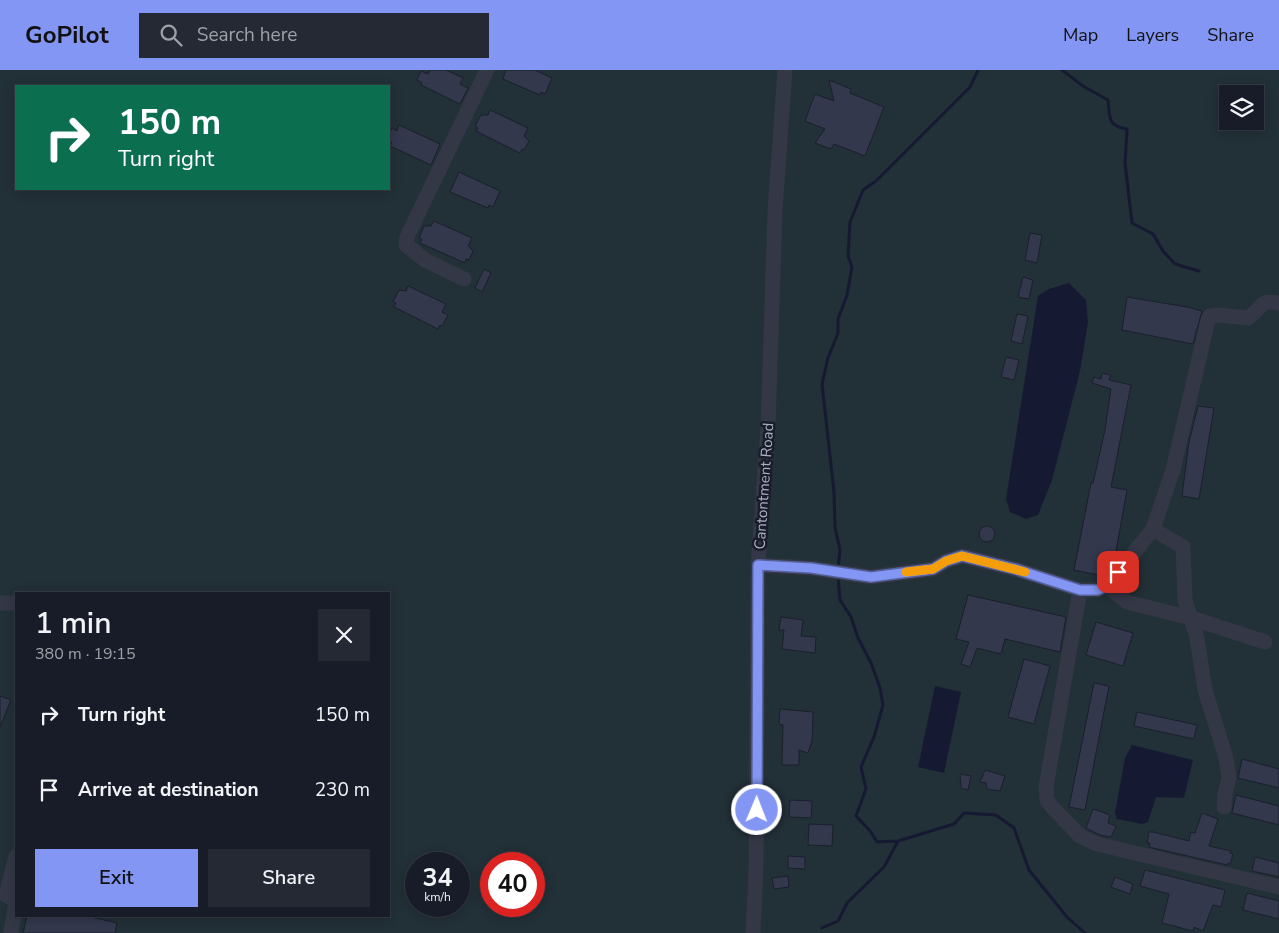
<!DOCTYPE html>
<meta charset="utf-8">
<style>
:root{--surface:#181c28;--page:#252934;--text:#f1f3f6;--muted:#9fa1a8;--line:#363a45;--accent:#8396f3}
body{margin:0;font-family:"Nunito Sans",sans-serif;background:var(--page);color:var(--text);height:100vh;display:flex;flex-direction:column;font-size:19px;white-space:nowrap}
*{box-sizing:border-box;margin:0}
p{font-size:16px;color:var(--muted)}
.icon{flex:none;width:28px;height:28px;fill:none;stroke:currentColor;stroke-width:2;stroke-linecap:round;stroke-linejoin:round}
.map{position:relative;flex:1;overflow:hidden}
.sheet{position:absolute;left:15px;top:522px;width:375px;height:325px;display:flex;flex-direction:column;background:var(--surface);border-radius:0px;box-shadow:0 2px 12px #0003,0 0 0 1px var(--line)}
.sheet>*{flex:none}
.banner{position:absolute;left:15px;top:15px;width:375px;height:105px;border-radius:0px;box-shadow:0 2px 12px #0003,0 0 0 1px var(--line);background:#0b6e4f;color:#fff;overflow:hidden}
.tools{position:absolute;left:1219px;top:15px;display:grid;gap:10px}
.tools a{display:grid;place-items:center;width:45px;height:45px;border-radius:0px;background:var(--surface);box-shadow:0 2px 12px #0003,0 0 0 1px var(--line);font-size:25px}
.speed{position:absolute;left:405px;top:782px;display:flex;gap:10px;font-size:25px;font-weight:700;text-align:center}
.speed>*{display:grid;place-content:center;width:65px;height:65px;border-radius:50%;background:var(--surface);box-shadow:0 2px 12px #0003,0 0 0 1px var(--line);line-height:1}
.speed small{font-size:12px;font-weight:400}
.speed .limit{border:8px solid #d22;background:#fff;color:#111}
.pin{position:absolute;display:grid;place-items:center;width:42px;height:42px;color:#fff;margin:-21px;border-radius:10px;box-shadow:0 2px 8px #0006}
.me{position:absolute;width:55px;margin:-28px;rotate:1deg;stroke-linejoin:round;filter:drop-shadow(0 0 4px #0008)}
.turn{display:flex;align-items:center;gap:18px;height:105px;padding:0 20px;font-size:22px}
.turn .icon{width:65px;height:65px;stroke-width:2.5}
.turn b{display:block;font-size:35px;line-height:42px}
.round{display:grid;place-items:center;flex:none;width:52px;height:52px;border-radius:0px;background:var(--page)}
.summary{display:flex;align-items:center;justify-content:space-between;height:85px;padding:0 20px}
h1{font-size:30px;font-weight:600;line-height:38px}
.action{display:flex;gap:10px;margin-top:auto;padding:10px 20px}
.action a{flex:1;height:58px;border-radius:0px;background:var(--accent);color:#111;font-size:20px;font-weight:600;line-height:58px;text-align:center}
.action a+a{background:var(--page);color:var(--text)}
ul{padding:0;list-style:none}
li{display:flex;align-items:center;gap:15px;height:75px;padding:0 20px}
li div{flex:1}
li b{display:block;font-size:19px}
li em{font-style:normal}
header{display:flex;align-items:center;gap:30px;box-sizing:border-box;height:70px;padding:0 25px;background:var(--accent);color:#111}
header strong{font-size:24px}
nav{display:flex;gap:28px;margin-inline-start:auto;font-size:18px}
.search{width:350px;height:45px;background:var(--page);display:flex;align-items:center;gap:12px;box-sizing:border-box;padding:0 18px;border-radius:0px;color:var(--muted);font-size:19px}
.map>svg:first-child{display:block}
.green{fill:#223037;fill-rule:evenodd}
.water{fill:#151a32}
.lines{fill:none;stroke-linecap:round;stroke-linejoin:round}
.stream{stroke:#151a32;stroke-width:3}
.building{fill:#33384d;stroke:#1b1f2d}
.minor{stroke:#343746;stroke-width:15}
.route-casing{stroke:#55629e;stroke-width:12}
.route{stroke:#8396f3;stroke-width:9}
.slow{stroke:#f59e0b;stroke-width:9}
.labels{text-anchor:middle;stroke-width:5;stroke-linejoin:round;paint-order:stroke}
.street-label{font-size:15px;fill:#aeb1c3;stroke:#191d2b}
</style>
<header>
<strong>GoPilot</strong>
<div class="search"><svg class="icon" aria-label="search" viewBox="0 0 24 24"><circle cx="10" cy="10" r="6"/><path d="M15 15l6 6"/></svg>Search here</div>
<nav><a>Map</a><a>Layers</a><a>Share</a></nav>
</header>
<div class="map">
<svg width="1279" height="863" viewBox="0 0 1279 863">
<rect width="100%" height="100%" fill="#202536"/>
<!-- green -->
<path class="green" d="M0 0H1279V863H0ZM16 16H389V119H16ZM1228 24H1255V51H1228ZM16 524H389V846H16ZM416 794H459V836H416ZM491 794H534V836H491Z"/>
<!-- water -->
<path class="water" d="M1069 213 1086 230 1088 252 1080 301 1052 410 1038 445 1026 449 1010 442 1006 429 1038 226 1049 219Z
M935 616 961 622 944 703 918 697Z
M1132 675 1193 690 1184 728 1156 727 1148 752 1142 754 1117 749 1115 743 1125 688Z"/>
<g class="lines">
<!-- stream -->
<path class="stream" d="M1062 0 1083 16 1108 30C1110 47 1107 56 1127 59L1125 93 1132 153 1153 164 1163 181 1175 194 1199 201
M838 499 840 480 835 457 834 422 822 314 828 288 838 263V249L847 225 852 197 848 186 850 152 863 120 876 111 970 17 978 0
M838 507 840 530 851 547 858 568 871 593 880 618 883 635 874 667 861 697 866 719 856 746 871 762 877 772 898 771
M822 858 838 851 847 833 884 797 898 771 954 754 964 743 996 745 1014 758 1029 800 1067 847 1085 863"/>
</g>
<!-- building -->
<path class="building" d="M430 0H446L463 8 460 14 468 18 460 34 421 15 422 13 417 10 421 1 428 4Z
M506 0H535L552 8 545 24 541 22 540 25 503 9Z
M829 10 851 19 850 23 884 37 865 86 834 74 831 79 815 73 825 59 805 51 815 24 834 31Z
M490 40 528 58 524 66 529 71 524 80 522 79 520 83 476 61 478 58 475 56 481 45H488Z
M399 55 440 74 431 95 390 76 392 72 389 71V65L392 58 397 61Z
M459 102 500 121 493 137 489 135 488 138 450 122Z
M434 151 472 168 468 176 473 181 469 190 466 189 465 193 420 173 422 169 419 168 424 156H431Z
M1030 163 1042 165 1037 193 1025 190Z
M484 199 491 203 482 222 475 218Z
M1023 207 1033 210 1029 229 1018 227Z
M408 216 446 234 442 242 448 245 442 256 440 255 438 259 394 237 396 233 393 232 399 220 406 221Z
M1127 227 1187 237 1202 241 1193 274 1122 260Z
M1017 244 1028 246 1022 274 1011 271Z
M1006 287 1019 290 1014 310 1001 307Z
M1102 303 1111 305 1109 310 1131 315 1111 417 1127 420 1114 492 1103 506 1074 500 1091 413H1093L1105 360 1111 319 1092 313 1094 307 1101 309Z
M1198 336 1214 338 1199 429 1182 426 1189 372Z
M979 464a8 8 0 1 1 16 0a8 8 0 1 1-16 0Z
M968 525 1066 547 1060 582 1005 569 1001 584 977 578 970 597 961 594 969 572 956 569Z
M781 547 803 550 801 566 816 567 815 583 782 579 784 560H779Z
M1096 552 1133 563 1123 596 1086 585Z
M1024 589 1050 596 1034 654 1008 647Z
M1094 613 1109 616 1085 740 1069 737Z
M0 626 11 630 0 657Z
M780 639 813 642 812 671 808 683 799 680V695H782L783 655 779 654Z
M1137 642 1197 655 1194 669 1134 656Z
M1242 689 1279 699V718L1238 708Z
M985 700 1005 706 1000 721 987 719 986 713 980 712Z
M960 704 971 706 968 720 961 718Z
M1236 725 1279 736V755L1232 743Z
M790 730 812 731 811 748 789 747Z
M1093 739 1110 745 1108 753 1116 756 1111 767 1100 765 1086 758Z
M1202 743 1218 749 1209 776 1231 781 1230 783 1233 784 1230 794 1228 793 1227 795 1149 777 1150 773H1147L1149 762H1153L1189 771 1191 762 1195 763Z
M809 754 833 755 832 776 808 775Z
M788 786 805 787V799L788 798Z
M1255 787 1279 793V807L1252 801Z
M1145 800 1225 820 1221 837 1213 835 1203 861 1194 857 1193 861 1162 853 1169 824 1140 816Z
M788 806 789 817 774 819 772 808Z
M1115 807 1133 814 1130 824 1111 817Z
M1247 823 1279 831V849L1243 840Z
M27 846H87L117 853 115 863H23Z"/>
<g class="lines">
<!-- minor -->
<path class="minor" d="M464 209 425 190 406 175 407 167 487 0
M1153 459 1183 477 1185 530 1197 568 1205 620 1226 688 1229 708 1225 724 1224 737
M758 495 811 498 871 507 933 499 946 491 962 486 1015 499 1080 520H1098L1107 516 1153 459 1173 400 1208 250 1210 246 1218 245 1248 248C1263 239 1257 229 1279 233
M1107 516 1127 532 1191 548 1265 572
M1080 520 1046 717 1047 730 1053 738 1080 766 1097 774 1279 817
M0 533H16
M11 863 16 831 6 825 16 786
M753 863 756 799 758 495 768 358 775 141 785 0"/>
</g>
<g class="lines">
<defs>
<path id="route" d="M757 740 758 495 811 498 871 507 933 499 946 491 962 486 1015 499 1080 520H1098L1106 516 1118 502"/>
</defs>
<!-- route casing -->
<use href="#route" class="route-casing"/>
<!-- route -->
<use href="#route" class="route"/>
<!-- slow -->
<path class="slow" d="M906 502 933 499 946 491 962 486 1025 502"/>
</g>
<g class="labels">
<!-- street labels -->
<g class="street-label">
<text transform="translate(764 416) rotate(-86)" y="5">Cantontment Road</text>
</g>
</g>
</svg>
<div class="tools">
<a><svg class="icon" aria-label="layers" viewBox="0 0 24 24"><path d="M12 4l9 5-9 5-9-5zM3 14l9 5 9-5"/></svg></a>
</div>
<div class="speed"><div>34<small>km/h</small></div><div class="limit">40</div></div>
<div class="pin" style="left:1118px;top:502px;background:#d93025"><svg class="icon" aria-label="arrive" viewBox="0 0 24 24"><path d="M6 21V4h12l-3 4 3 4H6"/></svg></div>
<svg class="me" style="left:757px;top:740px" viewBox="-20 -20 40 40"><circle r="17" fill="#8396f3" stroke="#fff" stroke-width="3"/><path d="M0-11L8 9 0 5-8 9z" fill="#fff"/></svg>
<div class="banner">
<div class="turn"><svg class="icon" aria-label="right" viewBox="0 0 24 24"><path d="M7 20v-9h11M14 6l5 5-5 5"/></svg><div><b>150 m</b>Turn right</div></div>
</div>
<section class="sheet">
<div class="summary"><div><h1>1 min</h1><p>380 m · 19:15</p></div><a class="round"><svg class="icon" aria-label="close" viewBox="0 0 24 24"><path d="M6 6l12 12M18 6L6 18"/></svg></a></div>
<ul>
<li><svg class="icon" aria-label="right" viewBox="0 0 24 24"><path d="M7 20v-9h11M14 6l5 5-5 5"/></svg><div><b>Turn right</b></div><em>150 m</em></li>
<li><svg class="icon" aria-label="arrive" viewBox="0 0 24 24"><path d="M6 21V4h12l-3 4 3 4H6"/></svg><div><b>Arrive at destination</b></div><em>230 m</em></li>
</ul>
<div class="action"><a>Exit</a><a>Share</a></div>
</section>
</div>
